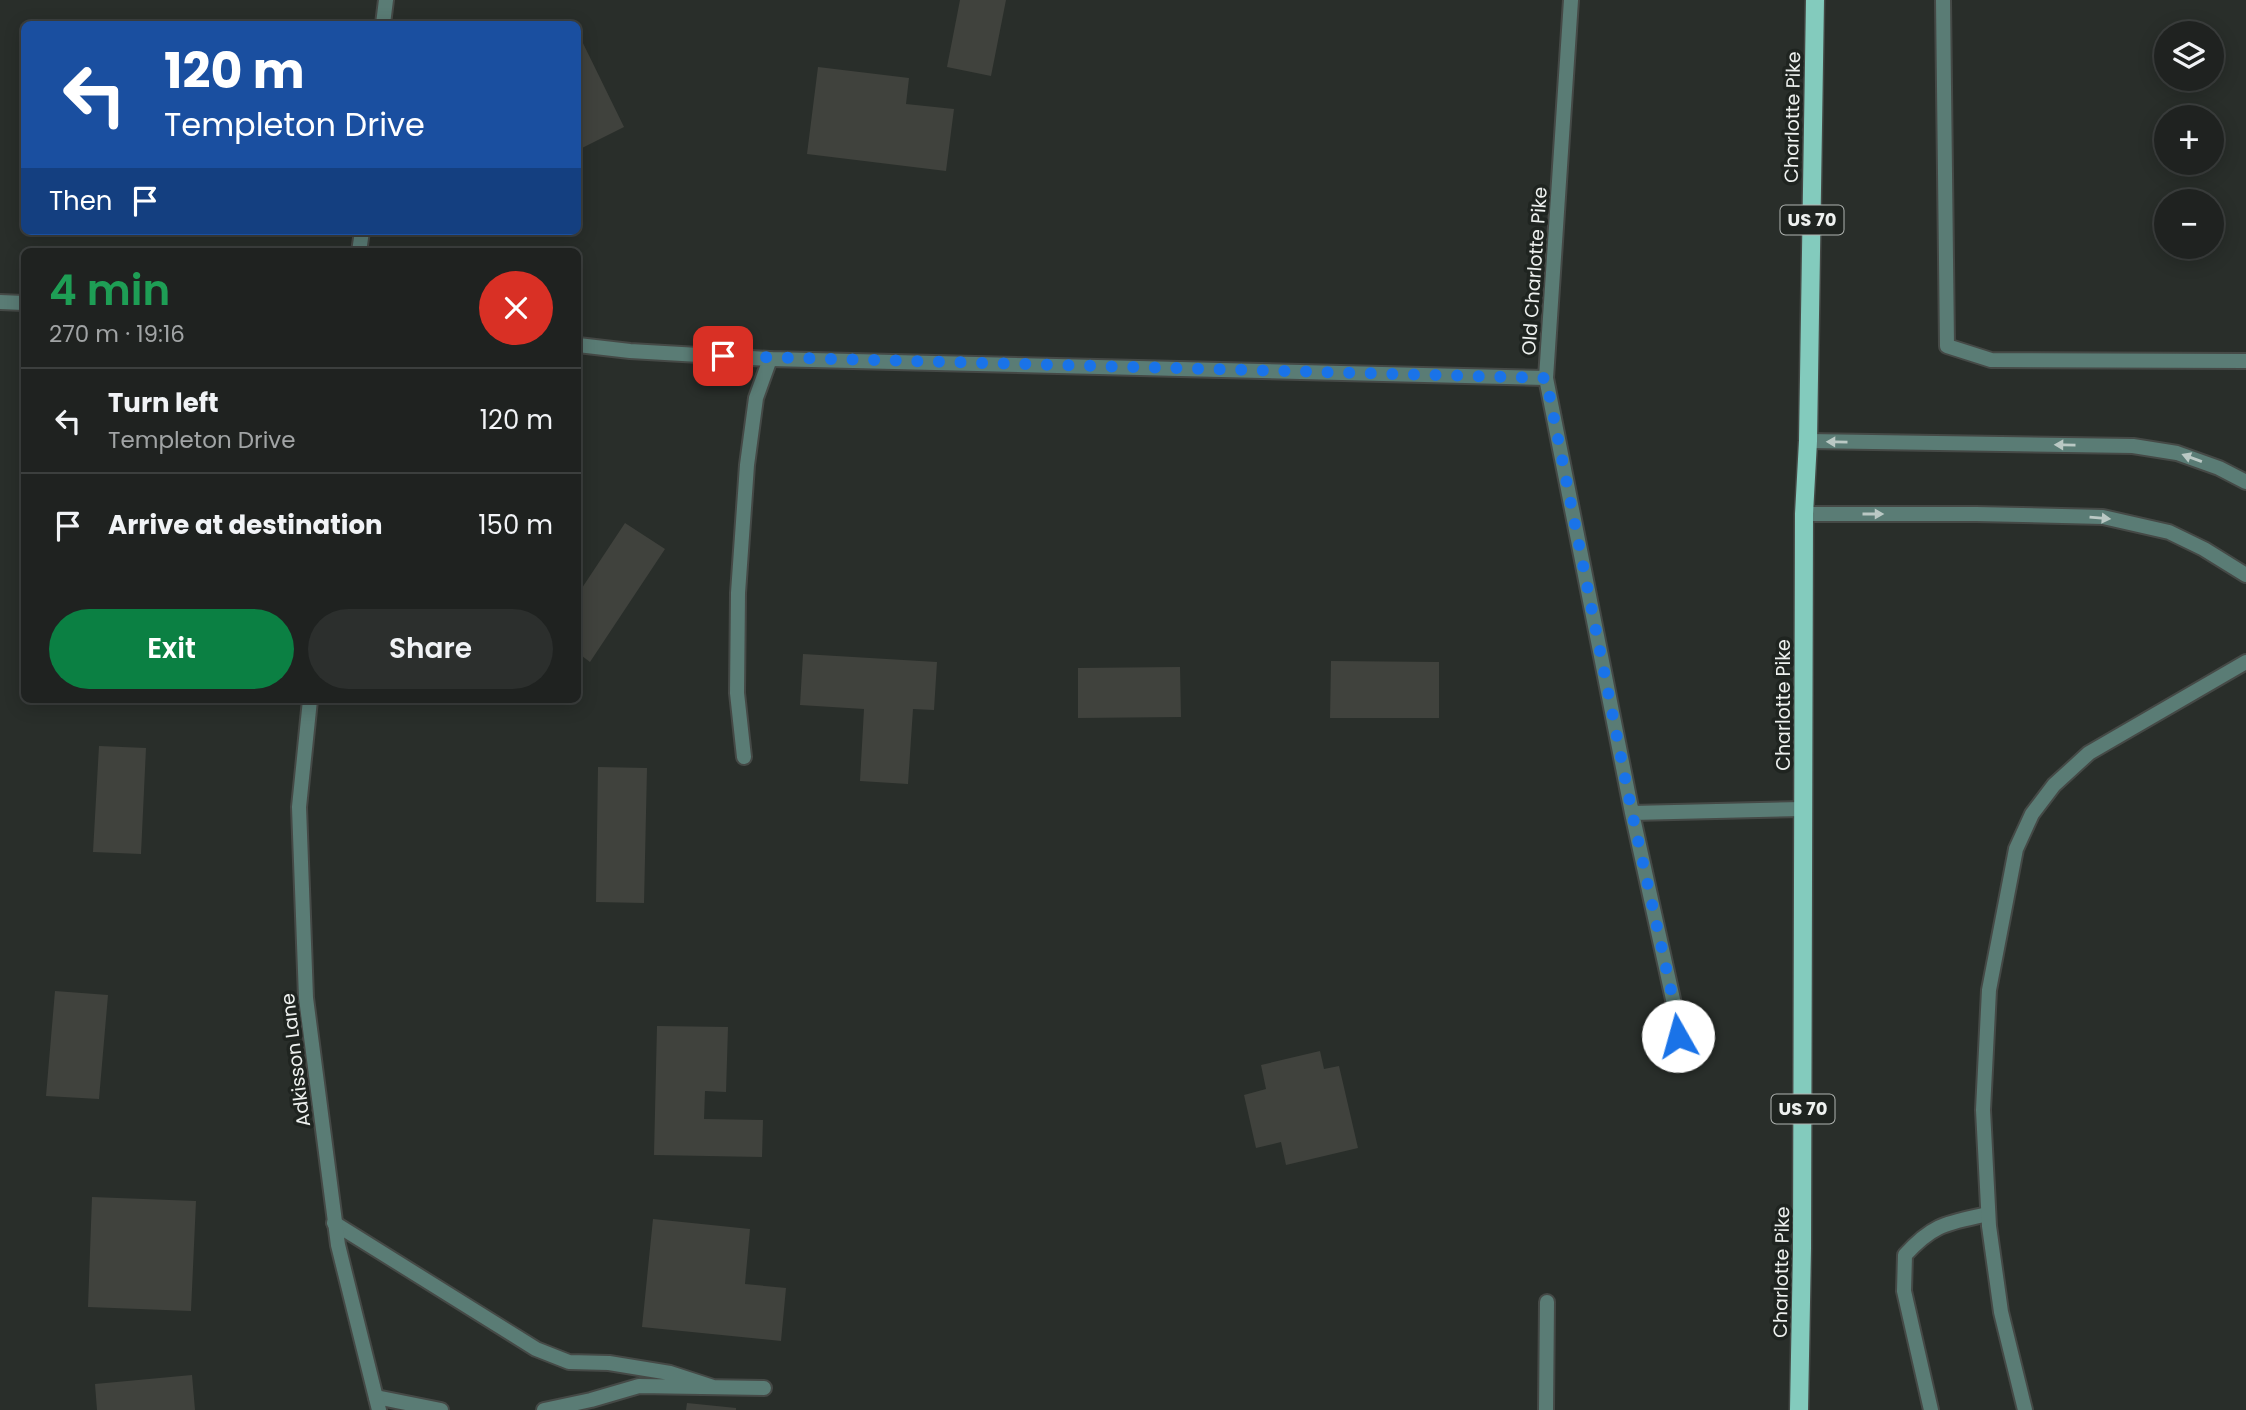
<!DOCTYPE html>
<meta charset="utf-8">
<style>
:root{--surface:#1f2220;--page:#2c2f2d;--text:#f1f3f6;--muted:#a1a4a5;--line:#3c3f3e;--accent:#0b8043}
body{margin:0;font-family:Poppins,sans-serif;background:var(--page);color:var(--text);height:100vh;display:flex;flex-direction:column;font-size:26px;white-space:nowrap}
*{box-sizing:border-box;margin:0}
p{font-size:23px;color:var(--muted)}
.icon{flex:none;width:38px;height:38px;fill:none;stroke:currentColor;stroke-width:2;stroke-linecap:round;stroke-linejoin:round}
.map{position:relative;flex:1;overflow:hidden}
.side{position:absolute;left:21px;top:248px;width:560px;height:455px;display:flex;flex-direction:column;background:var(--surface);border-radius:10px;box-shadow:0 4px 18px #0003,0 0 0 2px var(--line)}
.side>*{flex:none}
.top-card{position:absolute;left:21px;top:21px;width:560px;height:214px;border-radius:10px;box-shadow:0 4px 18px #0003,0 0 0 2px var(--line);background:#1a4fa0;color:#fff;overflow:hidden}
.tools{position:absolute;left:2154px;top:21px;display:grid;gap:14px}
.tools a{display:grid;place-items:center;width:70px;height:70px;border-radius:50%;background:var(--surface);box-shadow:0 4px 18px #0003,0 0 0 2px var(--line);font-size:35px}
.pin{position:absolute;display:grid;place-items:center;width:60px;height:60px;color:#fff;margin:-30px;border-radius:14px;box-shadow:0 4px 10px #0006}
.me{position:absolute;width:77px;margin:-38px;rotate:353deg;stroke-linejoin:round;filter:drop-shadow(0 0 5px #0008)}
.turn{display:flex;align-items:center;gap:24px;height:147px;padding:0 28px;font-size:32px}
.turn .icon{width:91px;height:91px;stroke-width:2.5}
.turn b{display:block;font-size:49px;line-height:60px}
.then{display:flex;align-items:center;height:66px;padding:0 28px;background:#0003;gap:14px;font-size:26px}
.round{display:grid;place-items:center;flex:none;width:74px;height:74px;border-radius:37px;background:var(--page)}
.overview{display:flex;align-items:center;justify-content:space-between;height:119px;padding:0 28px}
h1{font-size:42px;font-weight:600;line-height:52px;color:#1e9e55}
.cta{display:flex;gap:14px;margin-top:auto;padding:14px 28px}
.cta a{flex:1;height:80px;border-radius:42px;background:var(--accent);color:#fff;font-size:28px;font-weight:600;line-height:80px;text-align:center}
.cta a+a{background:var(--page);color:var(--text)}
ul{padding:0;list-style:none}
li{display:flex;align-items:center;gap:21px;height:105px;padding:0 28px;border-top:2px solid var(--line)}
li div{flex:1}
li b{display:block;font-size:26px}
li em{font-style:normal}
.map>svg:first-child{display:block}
.building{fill:#40423d}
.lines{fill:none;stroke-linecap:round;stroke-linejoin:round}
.lane-casing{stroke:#454946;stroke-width:18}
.street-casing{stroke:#454946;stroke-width:18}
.primary-casing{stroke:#454946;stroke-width:21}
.lane{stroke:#5a7c75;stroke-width:14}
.street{stroke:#5a7c75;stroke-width:14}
.primary{stroke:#83cbbd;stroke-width:18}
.oneway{fill:#bac8c4}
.route{stroke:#1a73e8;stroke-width:12;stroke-dasharray:0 21.6}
.labels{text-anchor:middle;stroke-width:7;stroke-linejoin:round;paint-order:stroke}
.shield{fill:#1f2420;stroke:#b0b4b1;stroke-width:2}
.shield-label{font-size:18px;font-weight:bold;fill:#eef1ef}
.street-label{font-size:19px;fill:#eef1ef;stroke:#1f2420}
</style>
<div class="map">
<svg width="2246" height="1410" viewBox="0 0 2246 1410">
<rect width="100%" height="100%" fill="#292e2a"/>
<!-- building -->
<path class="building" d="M960 0H1006L991 76 947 67Z
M578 33 624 127 578 150Z
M818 67 909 78 906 104 954 109 946 171 807 154Z
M625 523 665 549 590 662 578 653V594Z
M803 654 937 662 934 710 913 709 908 784 860 781 864 709 800 705Z
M1331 661 1439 662V718H1330Z
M1180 667 1181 717 1078 718V668Z
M99 746 146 748 141 854 93 852Z
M598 767 647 768 644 903 596 902Z
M55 991 108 995 99 1099 46 1096Z
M657 1026 728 1027 726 1092 705 1091 704 1119 763 1120 762 1157 654 1155Z
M1320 1051 1324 1069 1339 1066 1358 1148 1286 1165 1281 1142 1256 1148 1244 1095 1266 1089 1261 1065Z
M92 1197 196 1201 191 1311 88 1307Z
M653 1219 750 1229 745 1284 786 1288 781 1341 642 1327Z
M192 1375 195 1410H97L95 1384Z
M687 1403 736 1408V1410H686Z"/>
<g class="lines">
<defs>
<path id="lane" d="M1943 0 1947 346 1991 360 2246 361
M1808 441 2133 446 2177 453 2219 468 2246 482
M1804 514H1976L2103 517 2169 532 2204 549 2246 575
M744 757 737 693 738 593 747 465 756 398 770 359
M334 1223 536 1349 569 1362 609 1363 670 1373 713 1387
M376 1397 441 1410
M544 1410 591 1400 639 1386 764 1388
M1546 1410 1547 1302
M1931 1410 1904 1291 1905 1255C1934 1223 1948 1223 1988 1214"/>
<path id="street" d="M1571 0 1546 378 1632 813 1676 1013 1677 1036
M383 24 386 0
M359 252 362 231
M0 302 24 303
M578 345 630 351 770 359 1546 378
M310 700 299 807 306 998 338 1245 379 1410
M1632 813 1803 809
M2025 1410 2001 1312 1989 1226 1983 1110 1989 990 2016 849 2032 814 2054 785 2089 753 2246 662"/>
<path id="primary" d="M1799 1410 1802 1248 1804 514 1808 441 1815 0"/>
</defs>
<!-- lane casing -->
<use href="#lane" class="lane-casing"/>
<!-- street casing -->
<use href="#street" class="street-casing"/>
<!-- primary casing -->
<use href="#primary" class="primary-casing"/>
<!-- lane -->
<use href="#lane" class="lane"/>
<!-- street -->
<use href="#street" class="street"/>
<!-- primary -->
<use href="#primary" class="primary"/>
</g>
<!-- one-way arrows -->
<defs><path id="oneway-solid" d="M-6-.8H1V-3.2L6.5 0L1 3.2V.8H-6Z" transform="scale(1.75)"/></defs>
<g class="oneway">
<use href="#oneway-solid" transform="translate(1837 442) rotate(-179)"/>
<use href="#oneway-solid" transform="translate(2065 445) rotate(-179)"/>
<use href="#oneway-solid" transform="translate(2192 458) rotate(-160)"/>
<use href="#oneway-solid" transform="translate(1873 514)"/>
<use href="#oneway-solid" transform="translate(2100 518) rotate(5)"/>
</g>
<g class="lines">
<!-- route -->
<path class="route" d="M723 356 1546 378 1632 813 1676 1013 1678 1036"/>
</g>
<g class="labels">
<!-- shield labels -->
<g class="shield">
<rect x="1780.5" y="205.5" width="63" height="29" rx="5"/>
<rect x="1771.5" y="1094.5" width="63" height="29" rx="5"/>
</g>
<g class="shield-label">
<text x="1812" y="226">US 70</text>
<text x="1803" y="1115">US 70</text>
</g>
<!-- street labels -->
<g class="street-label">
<text transform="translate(1792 117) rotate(-89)" y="7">Charlotte Pike</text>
<text transform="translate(1534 271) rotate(-86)" y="7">Old Charlotte Pike</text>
<text transform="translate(1783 705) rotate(-90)" y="7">Charlotte Pike</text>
<text transform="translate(295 1060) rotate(-97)" y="7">Adkisson Lane</text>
<text transform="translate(1781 1272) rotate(-89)" y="7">Charlotte Pike</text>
</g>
</g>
</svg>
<div class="tools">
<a><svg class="icon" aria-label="layers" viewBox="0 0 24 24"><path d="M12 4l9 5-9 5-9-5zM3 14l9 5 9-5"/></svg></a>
<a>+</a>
<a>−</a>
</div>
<div class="pin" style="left:723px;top:356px;background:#d93025"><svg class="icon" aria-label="arrive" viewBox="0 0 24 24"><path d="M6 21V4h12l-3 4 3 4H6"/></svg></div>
<svg class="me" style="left:1678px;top:1036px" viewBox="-20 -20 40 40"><circle r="19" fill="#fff"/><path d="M0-13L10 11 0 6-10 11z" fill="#1a73e8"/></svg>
<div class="top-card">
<div class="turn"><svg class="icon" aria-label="left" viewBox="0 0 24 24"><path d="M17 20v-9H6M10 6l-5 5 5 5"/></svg><div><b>120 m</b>Templeton Drive</div></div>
<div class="then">Then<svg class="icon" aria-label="arrive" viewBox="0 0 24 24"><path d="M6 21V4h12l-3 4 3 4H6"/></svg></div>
</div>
<section class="side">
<div class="overview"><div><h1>4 min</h1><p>270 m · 19:16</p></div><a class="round" style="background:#d93025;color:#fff"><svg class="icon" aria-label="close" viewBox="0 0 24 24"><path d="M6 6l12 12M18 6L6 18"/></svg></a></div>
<ul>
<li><svg class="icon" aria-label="left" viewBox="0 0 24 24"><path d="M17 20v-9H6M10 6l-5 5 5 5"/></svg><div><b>Turn left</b><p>Templeton Drive</p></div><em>120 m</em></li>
<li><svg class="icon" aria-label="arrive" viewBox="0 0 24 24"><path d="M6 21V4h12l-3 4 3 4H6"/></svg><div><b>Arrive at destination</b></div><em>150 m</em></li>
</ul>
<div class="cta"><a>Exit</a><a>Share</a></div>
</section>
</div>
